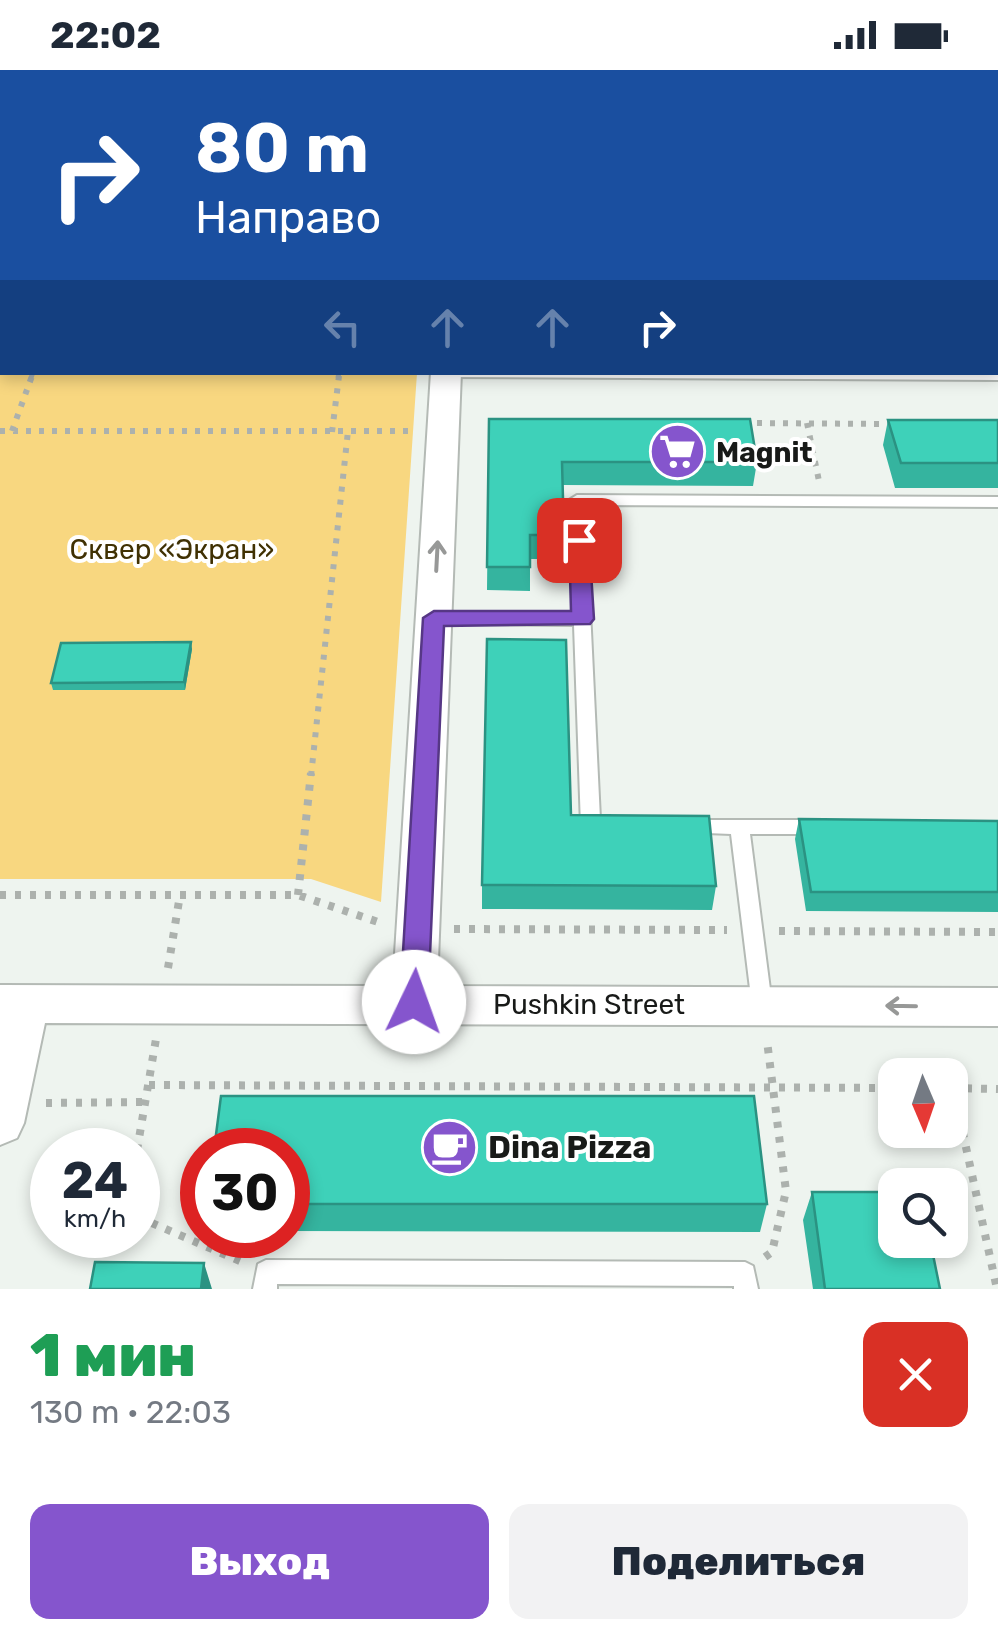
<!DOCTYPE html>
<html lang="ru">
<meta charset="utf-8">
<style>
:root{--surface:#fff;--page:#f2f2f3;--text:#1f2937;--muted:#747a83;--accent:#8555cd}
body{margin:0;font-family:Rubik,sans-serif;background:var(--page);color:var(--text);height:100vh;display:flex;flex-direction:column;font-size:38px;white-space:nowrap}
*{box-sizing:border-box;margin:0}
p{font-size:32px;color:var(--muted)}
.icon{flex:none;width:55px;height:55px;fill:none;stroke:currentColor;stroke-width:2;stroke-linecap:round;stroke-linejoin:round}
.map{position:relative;height:1219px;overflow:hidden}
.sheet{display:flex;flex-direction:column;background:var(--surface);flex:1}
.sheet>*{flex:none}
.top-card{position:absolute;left:0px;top:0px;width:1000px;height:305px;box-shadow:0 5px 15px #0003;background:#1a4fa0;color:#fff;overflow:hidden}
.needle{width:65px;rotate:178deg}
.buttons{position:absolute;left:878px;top:988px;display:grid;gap:20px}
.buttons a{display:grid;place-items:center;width:90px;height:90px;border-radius:20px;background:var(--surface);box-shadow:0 5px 15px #0003;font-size:50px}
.speed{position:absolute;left:30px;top:1058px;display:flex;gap:20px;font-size:50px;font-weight:700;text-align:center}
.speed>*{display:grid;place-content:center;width:130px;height:130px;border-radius:50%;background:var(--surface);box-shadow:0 5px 15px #0003;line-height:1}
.speed small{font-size:25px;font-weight:400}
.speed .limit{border:15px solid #d22;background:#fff;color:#111}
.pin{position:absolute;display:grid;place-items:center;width:85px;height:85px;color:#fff;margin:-42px;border-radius:20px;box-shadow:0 5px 15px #0006}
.me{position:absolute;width:110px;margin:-55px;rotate:3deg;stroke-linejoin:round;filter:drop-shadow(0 0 8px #0008)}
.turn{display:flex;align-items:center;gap:35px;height:210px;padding:0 30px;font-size:45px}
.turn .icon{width:130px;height:130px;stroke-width:2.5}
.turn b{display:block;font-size:70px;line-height:85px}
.lanes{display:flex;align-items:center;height:95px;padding:0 30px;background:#0003;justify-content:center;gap:50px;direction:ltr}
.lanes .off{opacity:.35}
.round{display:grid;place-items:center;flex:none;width:105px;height:105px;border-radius:20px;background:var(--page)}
.summary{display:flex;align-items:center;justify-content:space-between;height:170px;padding:0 30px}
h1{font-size:60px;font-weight:800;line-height:75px;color:#1e9e55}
.cta{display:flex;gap:20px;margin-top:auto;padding:20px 30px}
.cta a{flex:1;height:115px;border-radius:20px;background:var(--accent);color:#fff;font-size:40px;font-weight:800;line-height:115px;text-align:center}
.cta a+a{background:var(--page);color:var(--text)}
.status{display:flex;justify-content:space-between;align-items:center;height:70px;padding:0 50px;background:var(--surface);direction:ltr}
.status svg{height:28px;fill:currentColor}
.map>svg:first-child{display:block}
.green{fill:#f8d780}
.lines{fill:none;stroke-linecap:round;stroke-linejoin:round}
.lane-casing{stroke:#b4bab5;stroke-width:4}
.street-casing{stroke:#b4bab5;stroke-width:4}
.primary-casing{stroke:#8e9d56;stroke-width:5}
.path-far2{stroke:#acb1ad;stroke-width:5;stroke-dasharray:4 5;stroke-linecap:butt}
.path-far1{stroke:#acb1ad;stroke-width:6;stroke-dasharray:5 8;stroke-linecap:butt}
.path{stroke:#acb1ad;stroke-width:8;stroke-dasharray:6 9;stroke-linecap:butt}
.lane{fill:#fff;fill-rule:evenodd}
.street{fill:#fff;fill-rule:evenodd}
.primary{fill:#e1eead;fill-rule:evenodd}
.wall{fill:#35b49f}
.shaded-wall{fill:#2b9282}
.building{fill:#3ed1b9;stroke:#2b9282;stroke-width:2.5}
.oneway{stroke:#979897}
.route{fill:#8555cd;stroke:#563785;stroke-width:2.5}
.labels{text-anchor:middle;stroke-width:8;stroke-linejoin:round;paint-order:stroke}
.poi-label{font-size:28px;font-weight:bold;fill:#181a18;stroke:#fff;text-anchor:start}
.park-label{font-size:28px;fill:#403103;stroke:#fff}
.street-label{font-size:28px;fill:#181a18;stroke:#fff}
.near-poi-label{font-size:32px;font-weight:bold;fill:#181a18;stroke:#fff;text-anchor:start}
</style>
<div class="status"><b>22:02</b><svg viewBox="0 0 49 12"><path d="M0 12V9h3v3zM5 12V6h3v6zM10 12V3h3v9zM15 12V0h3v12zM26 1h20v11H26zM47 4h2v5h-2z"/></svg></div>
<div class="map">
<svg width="998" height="1219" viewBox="0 0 998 1219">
<rect width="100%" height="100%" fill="#eef4ef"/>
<!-- green -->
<path class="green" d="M0 219 2 302 417 303 381 832 311 809H0Z"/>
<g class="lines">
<defs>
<path id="lane" d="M492 0H504V2H493Z
M803 0H815L816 2H805Z
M0 32H2V38H0Z
M998 302V310L446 307 439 303Z
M577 425 998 427V437L585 435 600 749 610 751 613 756 610 761H584L581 756 574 555 434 554 426 548 434 542 573 543 569 430Z
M689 750H818L825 752 828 757 825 762 818 764H750L772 935 769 941 762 944 755 941 752 935 731 764 682 762 679 757 682 752Z
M266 1190 745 1192 753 1196 758 1219H734V1216L277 1214V1219H253L258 1194Z"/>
<path id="street" d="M2 109V128L0 129V110Z
M431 302H461L437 916 998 918V956L45 953 24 1053 17 1068 0 1075V915L393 916Z"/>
<path id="primary" d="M0 132H2V156H0Z"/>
</defs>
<!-- lane casing -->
<use href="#lane" class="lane-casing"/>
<!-- street casing -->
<use href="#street" class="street-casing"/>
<!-- primary casing -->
<use href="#primary" class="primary-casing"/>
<!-- path-far2 -->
<path class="path-far2" d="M31 308 33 302
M338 308 339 302"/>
<!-- path-far1 -->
<path class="path-far1" d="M744 353 892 354
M807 353 819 411
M0 361H409
M12 361 32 306
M332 362 339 306
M311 706 348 361"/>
<!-- path -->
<path class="path" d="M0 825H298L378 852
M298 825 311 703
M454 859 727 860
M779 861 998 862
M168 898 180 825
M149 1015 895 1018
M951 1018 998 1019
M953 1018 997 1219
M46 1033 146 1032
M137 1080 156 969
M138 1147 242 1192
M765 1187 772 1182 786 1121 767 971"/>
<!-- lane -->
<use href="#lane" class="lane"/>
<!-- street -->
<use href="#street" class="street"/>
<!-- primary -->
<use href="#primary" class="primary"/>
</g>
<!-- wall -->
<path class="wall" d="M489 349 757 392 753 416 563 415V489H530V521L487 520Z
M888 350H998V418H895L883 375Z
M192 579 185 620H53L51 613Z
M571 745 716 816 712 840 482 839V815Z
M799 749 998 751V842L806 841 795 769Z
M288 1080 767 1134 760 1162 288 1161Z
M812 1122 940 1219H813L803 1150Z"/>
<!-- shaded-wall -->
<path class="shaded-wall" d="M94 0H110L109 2H93Z
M191 572 192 579 185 620 184 612Z
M204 1193 212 1219H201Z"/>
<!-- building -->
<path class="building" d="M44 0H94L93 2H43Z
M408 0H460V2H407Z
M747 0H800L801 2H748Z
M880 0H998V50V2H881Z
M489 349H750L757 392H562L564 465H530V497H487Z
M888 350H998V393H901Z
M487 569 566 570 571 745 709 746 716 816 482 815Z
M191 572 184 612 51 613 61 573Z
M799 749 998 751V822H811Z
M221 1026H754L767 1134H288V1080H214Z
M812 1122H895V1170H930L940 1219H825Z
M95 1192 204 1193 201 1219H90Z"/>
<!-- one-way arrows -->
<defs><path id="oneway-shaft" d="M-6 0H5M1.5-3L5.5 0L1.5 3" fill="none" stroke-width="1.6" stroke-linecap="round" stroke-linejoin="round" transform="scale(2.5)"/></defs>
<g class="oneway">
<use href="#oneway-shaft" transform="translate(437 486) rotate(-87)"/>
<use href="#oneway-shaft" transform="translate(901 936) rotate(-179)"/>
</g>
<!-- route -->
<path class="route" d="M579 463 589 470 594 549 590 554 444 556 428 932 424 941 414 944 404 941 400 932 423 548 434 541H571L569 470Z"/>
<!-- icons -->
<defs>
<symbol id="supermarket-disc" viewBox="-11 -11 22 22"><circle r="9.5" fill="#8555cd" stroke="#fff"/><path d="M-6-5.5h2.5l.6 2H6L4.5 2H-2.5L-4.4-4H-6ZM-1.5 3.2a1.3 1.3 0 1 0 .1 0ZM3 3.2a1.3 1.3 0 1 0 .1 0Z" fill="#fff"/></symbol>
<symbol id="cafe-disc" viewBox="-11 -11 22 22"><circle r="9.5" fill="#8555cd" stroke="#fff"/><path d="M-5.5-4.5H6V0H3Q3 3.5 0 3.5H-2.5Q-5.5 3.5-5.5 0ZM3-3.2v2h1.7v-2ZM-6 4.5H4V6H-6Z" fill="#fff"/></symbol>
</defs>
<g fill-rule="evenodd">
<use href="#supermarket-disc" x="646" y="350" width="63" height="63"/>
<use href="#cafe-disc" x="418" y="1046" width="63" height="63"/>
</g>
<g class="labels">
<!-- poi labels -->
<g class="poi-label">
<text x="716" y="392">Magnit</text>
</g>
<!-- park labels -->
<g class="park-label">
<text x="172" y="489">Сквер «Экран»</text>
</g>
<!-- street labels -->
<g class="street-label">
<text x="589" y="944">Pushkin Street</text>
</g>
<!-- near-poi labels -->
<g class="near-poi-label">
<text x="488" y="1088">Dina Pizza</text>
</g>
</g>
</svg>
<div class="buttons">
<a><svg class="needle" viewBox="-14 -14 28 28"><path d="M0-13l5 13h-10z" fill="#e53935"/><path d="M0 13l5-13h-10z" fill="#747a83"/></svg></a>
<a><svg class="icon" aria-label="search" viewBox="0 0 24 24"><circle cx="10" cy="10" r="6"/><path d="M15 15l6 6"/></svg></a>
</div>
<div class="speed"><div>24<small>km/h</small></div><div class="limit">30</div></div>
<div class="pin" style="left:579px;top:470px;background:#d93025"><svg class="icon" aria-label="arrive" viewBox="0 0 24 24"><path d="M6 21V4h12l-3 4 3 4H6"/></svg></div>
<svg class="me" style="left:414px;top:932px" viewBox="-20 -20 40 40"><circle r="19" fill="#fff"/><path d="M0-13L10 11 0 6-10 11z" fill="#8555cd"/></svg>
<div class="top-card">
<div class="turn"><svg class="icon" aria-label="right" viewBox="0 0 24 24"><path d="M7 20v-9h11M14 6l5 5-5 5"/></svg><div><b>80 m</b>Направо</div></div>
<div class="lanes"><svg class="icon off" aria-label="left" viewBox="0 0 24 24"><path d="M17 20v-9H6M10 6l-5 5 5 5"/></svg><svg class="icon off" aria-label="ahead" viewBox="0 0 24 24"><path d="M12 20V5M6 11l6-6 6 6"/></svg><svg class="icon off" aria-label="ahead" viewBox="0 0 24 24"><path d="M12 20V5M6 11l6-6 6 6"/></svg><svg class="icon" aria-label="right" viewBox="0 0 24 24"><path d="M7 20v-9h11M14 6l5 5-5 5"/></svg></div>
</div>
</div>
<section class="sheet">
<div class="summary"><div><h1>1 мин</h1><p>130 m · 22:03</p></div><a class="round" style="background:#d93025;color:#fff"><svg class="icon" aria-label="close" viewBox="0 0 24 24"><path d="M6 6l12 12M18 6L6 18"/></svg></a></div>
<div class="cta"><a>Выход</a><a>Поделиться</a></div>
</section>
